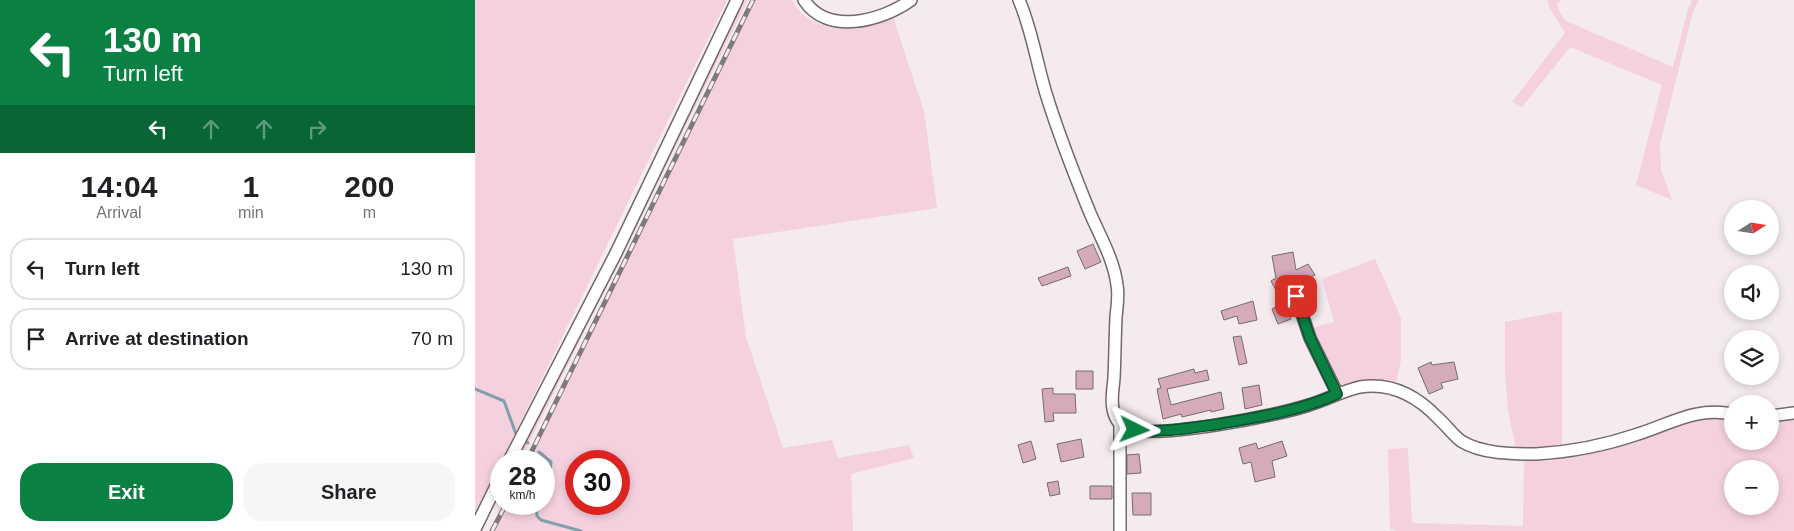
<!DOCTYPE html>
<meta charset="utf-8">
<style>
:root{--surface:#fff;--page:#f6f6f6;--text:#202124;--muted:#757577;--line:#e0e0e0;--accent:#0b8043}
body{margin:0;font-family:Helvetica,sans-serif;background:var(--page);color:var(--text);height:100vh;display:flex;flex-direction:column;font-size:19px;white-space:nowrap}
*{box-sizing:border-box;margin:0}
p{font-size:16px;color:var(--muted)}
.icon{flex:none;width:28px;height:28px;fill:none;stroke:currentColor;stroke-width:2;stroke-linecap:round;stroke-linejoin:round}
.map{position:relative;flex:1;overflow:hidden}
.drawer{display:flex;flex-direction:column;background:var(--surface);width:475px}
.drawer>*{flex:none}
.guide{background:#0b8043;color:#fff;overflow:hidden}
.needle{width:32px;rotate:78deg}
.controls{position:absolute;left:1249px;top:200px;display:grid;gap:10px}
.controls a{display:grid;place-items:center;width:55px;height:55px;border-radius:50%;background:var(--surface);box-shadow:0 2px 8px #0003;font-size:25px}
.speed{position:absolute;left:15px;top:450px;display:flex;gap:10px;font-size:25px;font-weight:700;text-align:center}
.speed>*{display:grid;place-content:center;width:65px;height:65px;border-radius:50%;background:var(--surface);box-shadow:0 2px 8px #0003;line-height:1}
.speed small{font-size:12px;font-weight:400}
.speed .limit{border:8px solid #d22;background:#fff;color:#111}
.pin{position:absolute;display:grid;place-items:center;width:42px;height:42px;color:#fff;margin:-21px;border-radius:10px;box-shadow:0 2px 8px #0006}
.me{position:absolute;width:55px;margin:-28px;rotate:93deg;stroke-linejoin:round;filter:drop-shadow(0 0 4px #0008)}
.turn{display:flex;align-items:center;gap:18px;height:105px;padding:0 20px;font-size:22px}
.turn .icon{width:65px;height:65px;stroke-width:2.5}
.turn b{display:block;font-size:35px;line-height:42px}
.lanes{display:flex;align-items:center;height:48px;padding:0 20px;background:#0003;justify-content:center;gap:25px;direction:ltr}
.lanes .off{opacity:.35}
.eta{display:flex;justify-content:space-evenly;align-items:center;height:85px;text-align:center}
.eta b{font-size:30px;font-weight:700;line-height:35px}
.primary-button{display:flex;gap:10px;margin-top:auto;padding:10px 20px}
.primary-button a{flex:1;height:58px;border-radius:20px;background:var(--accent);color:#fff;font-size:20px;font-weight:700;line-height:58px;text-align:center}
.primary-button a+a{background:var(--page);color:var(--text)}
ul{padding:0;list-style:none}
li{display:flex;align-items:center;gap:15px;height:62px;margin:0 10px 8px;padding:0 10px;border:2px solid var(--line);border-radius:20px}
li div{flex:1}
li b{display:block;font-size:19px}
li em{font-style:normal}
main{display:flex;flex:1;min-height:0}
.map>svg:first-child{display:block}
.green{fill:#f5d0de;fill-rule:evenodd}
.lines{fill:none;stroke-linecap:round;stroke-linejoin:round}
.stream{stroke:#80a1ac;stroke-width:3}
.building{fill:#d5aabb;stroke:#746c6f}
.minor-casing{stroke:#71696c;stroke-width:14}
.minor{stroke:#fff;stroke-width:11}
.rail-casing{stroke:#807a7c;stroke-width:5}
.rail{stroke:#f5ebef;stroke-width:3;stroke-dasharray:9;stroke-linecap:butt}
.route-casing{stroke:#07532c;stroke-width:12}
.route{stroke:#0b8043;stroke-width:9}
</style>
<main>
<section class="drawer">
<div class="guide">
<div class="turn"><svg class="icon" aria-label="left" viewBox="0 0 24 24"><path d="M17 20v-9H6M10 6l-5 5 5 5"/></svg><div><b>130 m</b>Turn left</div></div>
<div class="lanes"><svg class="icon" aria-label="left" viewBox="0 0 24 24"><path d="M17 20v-9H6M10 6l-5 5 5 5"/></svg><svg class="icon off" aria-label="ahead" viewBox="0 0 24 24"><path d="M12 20V5M6 11l6-6 6 6"/></svg><svg class="icon off" aria-label="ahead" viewBox="0 0 24 24"><path d="M12 20V5M6 11l6-6 6 6"/></svg><svg class="icon off" aria-label="right" viewBox="0 0 24 24"><path d="M7 20v-9h11M14 6l5 5-5 5"/></svg></div>
</div>
<div class="eta">
<div><b>14:04</b><p>Arrival</p></div>
<div><b>1</b><p>min</p></div>
<div><b>200</b><p>m</p></div>
</div>
<ul>
<li><svg class="icon" aria-label="left" viewBox="0 0 24 24"><path d="M17 20v-9H6M10 6l-5 5 5 5"/></svg><div><b>Turn left</b></div><em>130 m</em></li>
<li><svg class="icon" aria-label="arrive" viewBox="0 0 24 24"><path d="M6 21V4h12l-3 4 3 4H6"/></svg><div><b>Arrive at destination</b></div><em>70 m</em></li>
</ul>
<div class="primary-button"><a>Exit</a><a>Share</a></div>
</section>
<div class="map">
<svg width="1319" height="531" viewBox="0 0 1319 531">
<rect width="100%" height="100%" fill="#f5ebef"/>
<!-- green -->
<path class="green" d="M0 0H252L0 515Z
M262 0H273L45 461H36Z
M280 0H317C330 27 366 33 392 25 401 23 409 17 417 14L449 111 462 208 258 239 271 337 308 448 357 440 363 458 434 445 439 458 376 474 378 531H20L34 504H69V461H55ZM101 461H144V504H101Z
M1073 0H1086L1082 4 1085 13 1091 21 1198 67 1213 9 1217 0H1224L1218 12 1185 144 1186 170 1197 200 1161 185 1187 85 1095 47 1047 107 1037 102 1090 33 1074 7Z
M900 259 926 318V360L918 396 892 390 861 396 827 330 859 322 847 279Z
M1087 311V447C1110 443 1136 439 1158 431 1195 417 1215 400 1257 407L1258 441H1295V409L1319 408V531H922L915 529 913 449 933 448 937 523 1048 526 1049 462 1041 449 1033 411 1030 372V322ZM1258 469H1295V506H1258Z"/>
<g class="lines">
<!-- stream -->
<path class="stream" d="M0 389 29 401 41 434 53 443
M64 452 76 462 75 471 69 483
M61 504 62 516 66 520 106 531"/>
</g>
<!-- building -->
<path class="building" d="M618 244 626 262 610 269 602 251Z
M818 252 821 270 833 264 840 275 803 294 796 281 801 278 797 256Z
M593 267 596 276 567 286 563 278Z
M778 301 782 320 764 324 762 316 749 320 746 311Z
M810 303 816 319 803 324 797 309Z
M766 336 772 363 764 365 758 337Z
M956 362 957 365 979 362 983 379 966 383 968 388 954 394 943 368Z
M719 369 720 373 732 370 734 380 692 389 696 405 746 392 749 409 736 412V410L707 417 706 414 688 419 682 389 686 388 683 379Z
M601 371H618V389H601Z
M784 385 787 405 770 409 767 388Z
M578 388V394H600L601 413H578L579 421 570 422 567 389Z
M606 439 609 457 586 462 582 444Z
M556 441 561 459 548 463 543 445Z
M807 441 812 456 797 461 800 477 780 482 776 462 768 464 764 448 781 443 783 449Z
M664 454 666 473 652 474V455Z
M583 481 585 494 575 496 572 483Z
M615 486H637V499H615Z
M657 493H676V515H658Z"/>
<g class="lines">
<defs>
<path id="minor" d="M329 0C352 36 407 21 436 0
M544 0C558 32 562 67 573 100 585 138 600 176 615 213 625 236 639 260 642 285 644 295 642 307 641 317 640 338 640 358 639 378 638 390 635 404 640 416 642 421 645 425 650 428 679 440 801 416 834 405 851 400 867 391 885 387 917 382 942 396 963 418 971 425 977 434 986 441 1007 454 1037 454 1061 454 1095 452 1131 445 1163 434 1198 423 1219 407 1258 414
M821 296 835 338 862 393
M1295 416 1319 413
M645 425V531
M34 461 141 253 262 0
M0 529 26 476"/>
</defs>
<!-- minor casing -->
<use href="#minor" class="minor-casing"/>
<!-- minor -->
<use href="#minor" class="minor"/>
<defs>
<path id="rail" d="M52 461 278 0
M17 531 31 504"/>
</defs>
<!-- rail casing -->
<use href="#rail" class="rail-casing"/>
<!-- rail -->
<use href="#rail" class="rail"/>
</g>
<g class="lines">
<defs>
<path id="route" d="M660 430C688 433 715 428 744 424 784 417 825 411 862 394L835 338 821 296"/>
</defs>
<!-- route casing -->
<use href="#route" class="route-casing"/>
<!-- route -->
<use href="#route" class="route"/>
</g>
</svg>
<div class="controls">
<a><svg class="needle" viewBox="-14 -14 28 28"><path d="M0-13l5 13h-10z" fill="#e53935"/><path d="M0 13l5-13h-10z" fill="#757577"/></svg></a>
<a><svg class="icon" aria-label="sound" viewBox="0 0 24 24"><path d="M4 9h4l5-4v14l-5-4H4zM17 9q2 3 0 6"/></svg></a>
<a><svg class="icon" aria-label="layers" viewBox="0 0 24 24"><path d="M12 4l9 5-9 5-9-5zM3 14l9 5 9-5"/></svg></a>
<a>+</a>
<a>−</a>
</div>
<div class="speed"><div>28<small>km/h</small></div><div class="limit">30</div></div>
<div class="pin" style="left:821px;top:296px;background:#d93025"><svg class="icon" aria-label="arrive" viewBox="0 0 24 24"><path d="M6 21V4h12l-3 4 3 4H6"/></svg></div>
<svg class="me" style="left:660px;top:430px" viewBox="-20 -20 40 40"><path d="M0-17L14 15 0 8-14 15z" fill="#0b8043" stroke="#fff" stroke-width="4"/></svg>
</div>
</main>
